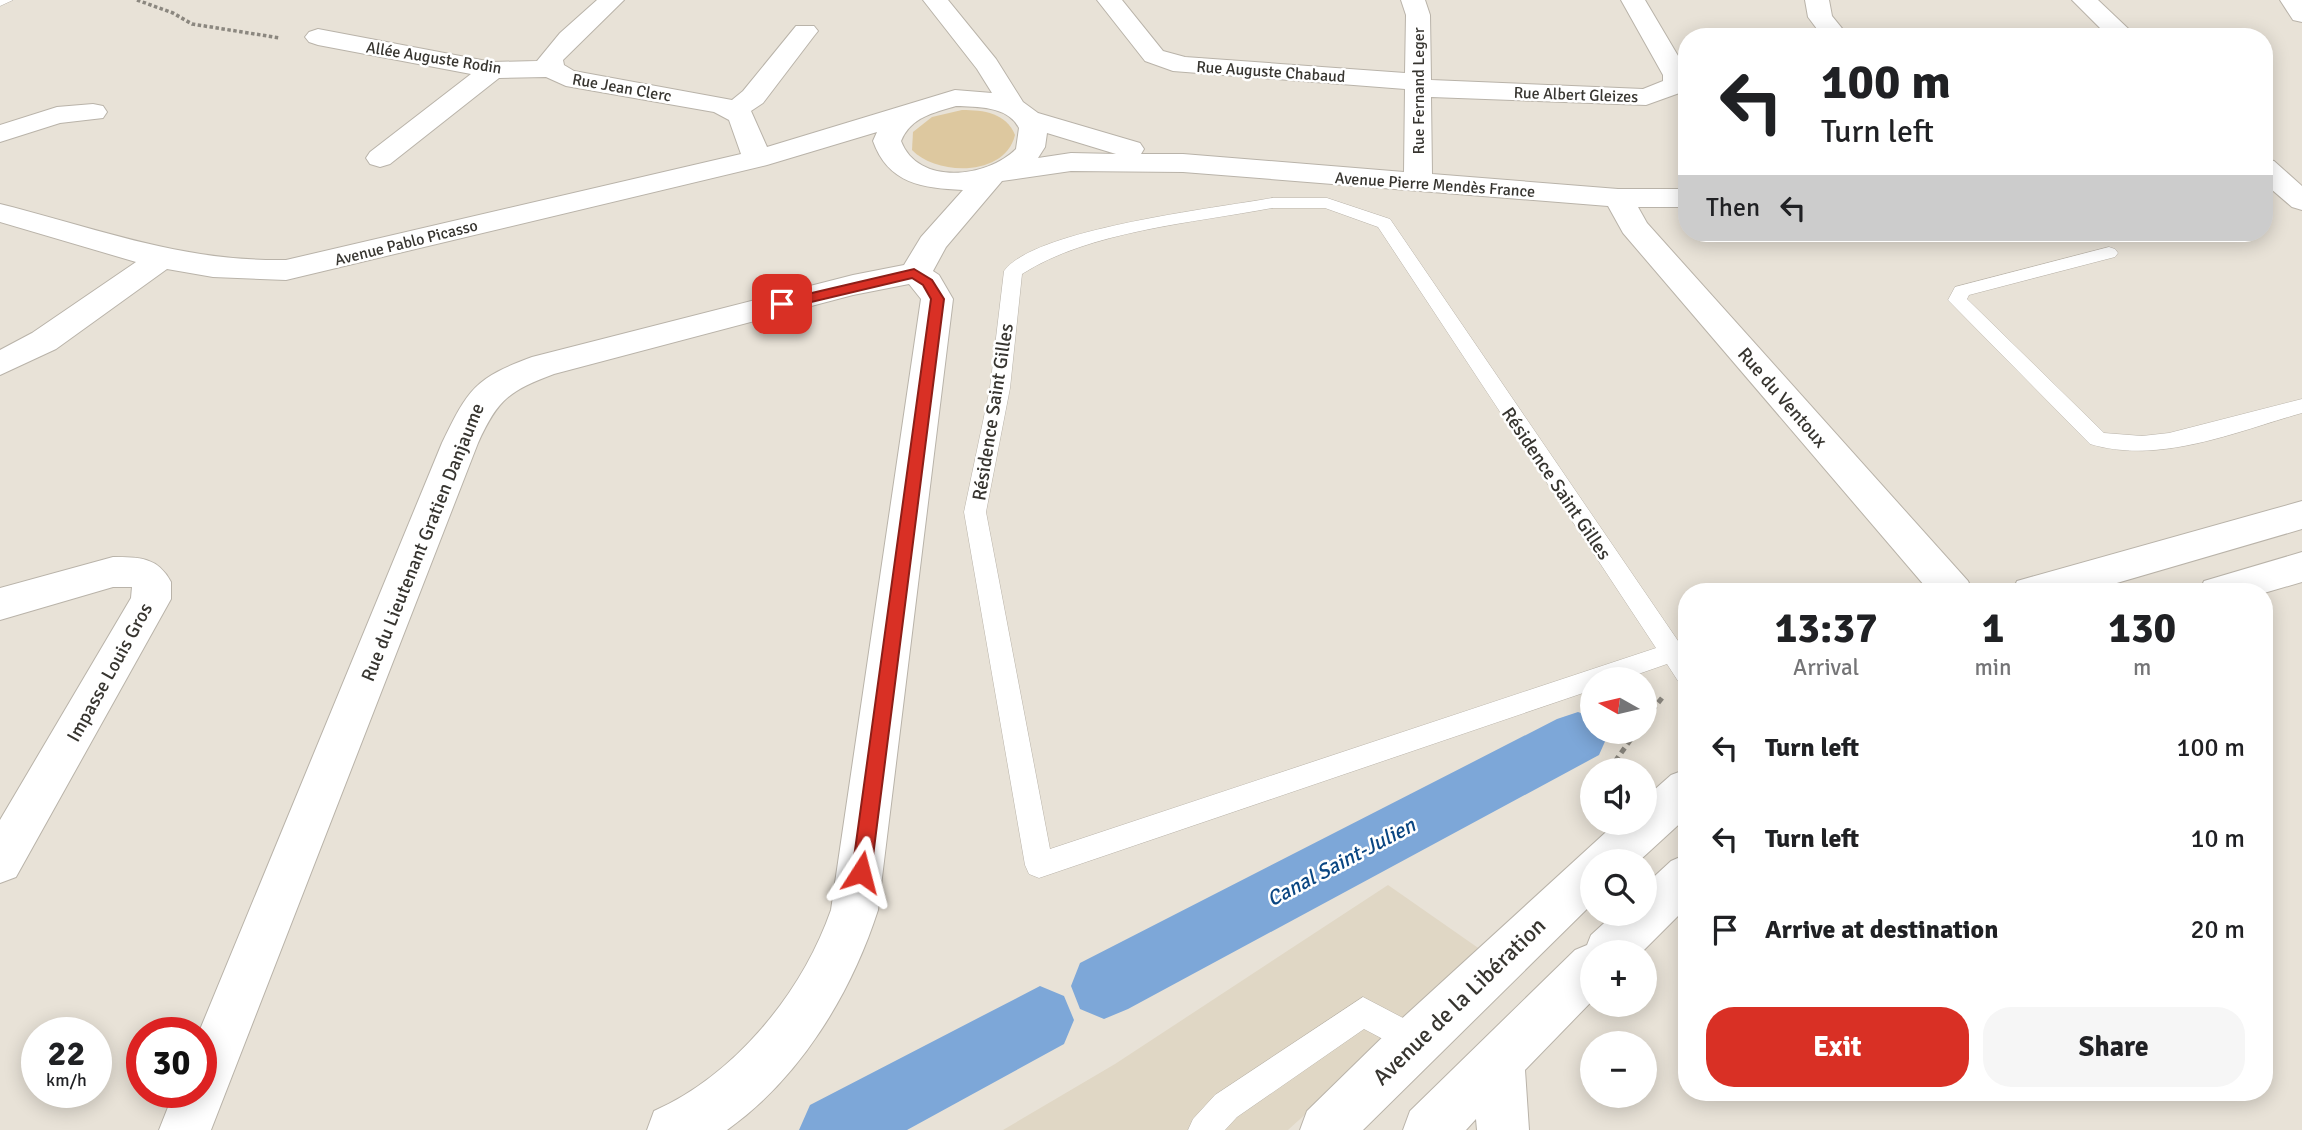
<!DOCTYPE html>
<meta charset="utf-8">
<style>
:root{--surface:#fff;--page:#f6f6f6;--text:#202124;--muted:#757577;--accent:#d93025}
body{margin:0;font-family:Signika,sans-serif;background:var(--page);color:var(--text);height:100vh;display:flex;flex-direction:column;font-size:26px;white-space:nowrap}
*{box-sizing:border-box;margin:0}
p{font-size:23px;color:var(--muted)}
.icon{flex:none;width:38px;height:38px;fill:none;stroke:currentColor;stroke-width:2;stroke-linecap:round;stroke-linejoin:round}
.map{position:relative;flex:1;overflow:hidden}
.side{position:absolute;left:1678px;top:583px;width:595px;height:518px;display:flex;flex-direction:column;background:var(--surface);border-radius:28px;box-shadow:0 4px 18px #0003}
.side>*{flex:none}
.guide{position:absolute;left:1678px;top:28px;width:595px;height:214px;border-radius:28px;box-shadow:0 4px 18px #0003;background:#fff;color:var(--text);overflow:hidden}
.needle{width:46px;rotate:278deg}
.buttons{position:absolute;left:1580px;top:667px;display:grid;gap:14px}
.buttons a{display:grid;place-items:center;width:77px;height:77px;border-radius:50%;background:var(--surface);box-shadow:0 4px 18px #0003;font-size:35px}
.speed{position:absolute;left:21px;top:1017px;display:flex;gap:14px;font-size:35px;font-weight:700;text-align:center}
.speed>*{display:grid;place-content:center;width:91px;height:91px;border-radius:50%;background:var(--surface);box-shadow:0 4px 18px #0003;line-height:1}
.speed small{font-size:18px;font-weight:400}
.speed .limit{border:10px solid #d22;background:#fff;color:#111}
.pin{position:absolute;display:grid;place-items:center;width:60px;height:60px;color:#fff;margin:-30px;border-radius:14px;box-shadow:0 4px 10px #0006}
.me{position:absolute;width:77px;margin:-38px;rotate:9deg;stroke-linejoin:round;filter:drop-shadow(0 0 5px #0008)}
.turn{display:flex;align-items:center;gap:24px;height:147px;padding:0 28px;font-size:32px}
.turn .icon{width:91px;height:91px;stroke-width:2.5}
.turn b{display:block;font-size:49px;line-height:60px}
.then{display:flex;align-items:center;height:66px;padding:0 28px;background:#0003;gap:14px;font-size:26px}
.eta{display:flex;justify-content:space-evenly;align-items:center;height:119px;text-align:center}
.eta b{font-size:42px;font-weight:800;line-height:49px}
.button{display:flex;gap:14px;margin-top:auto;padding:14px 28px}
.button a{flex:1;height:80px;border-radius:28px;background:var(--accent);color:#fff;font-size:28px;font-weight:800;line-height:80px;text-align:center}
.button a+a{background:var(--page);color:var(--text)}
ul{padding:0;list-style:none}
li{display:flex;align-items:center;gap:21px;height:91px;padding:0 28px}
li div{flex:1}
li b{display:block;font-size:26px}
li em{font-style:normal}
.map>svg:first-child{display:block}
.built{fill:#e0d7c5}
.green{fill:#ddc89f}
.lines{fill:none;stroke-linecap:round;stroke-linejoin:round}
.canal{fill:#7da7d8;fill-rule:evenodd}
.lane-casing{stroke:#b9b3a9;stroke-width:1}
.street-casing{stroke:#b9b3a9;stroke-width:2}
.secondary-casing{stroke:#b9b3a9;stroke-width:2}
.path-far1{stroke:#8b877f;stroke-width:3.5;stroke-dasharray:3.5 2.5;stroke-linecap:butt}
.path{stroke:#8b877f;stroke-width:5;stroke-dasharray:6 4.5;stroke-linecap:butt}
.lane{fill:#fff;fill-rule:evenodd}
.street{fill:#fff;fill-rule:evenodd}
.secondary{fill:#fff;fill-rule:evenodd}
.route{fill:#d93025;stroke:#8d1f18;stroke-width:2}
.labels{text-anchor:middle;stroke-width:5;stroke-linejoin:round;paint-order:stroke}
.far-street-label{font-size:16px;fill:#373530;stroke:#fff}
.street-label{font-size:19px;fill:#373530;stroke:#fff}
.water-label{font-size:21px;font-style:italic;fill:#0a4682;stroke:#fff}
.near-street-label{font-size:23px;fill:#373530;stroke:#fff}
</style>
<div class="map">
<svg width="2302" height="1130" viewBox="0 0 2302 1130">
<rect width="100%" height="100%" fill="#e8e2d7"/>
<!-- built -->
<path class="built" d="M1388 885 1484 952 1288 1130H1003L1115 1064Z"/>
<!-- green -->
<path class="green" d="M962 110C984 110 1006 113 1015 135 1005 177 937 176 912 150L913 132 932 117Z"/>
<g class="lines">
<!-- canal -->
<path class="canal" d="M1578 712 1592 717V732H1605L1607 737 1599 755 1128 1009 1104 1019 1080 1009 1071 986 1080 963 1557 719Z
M1040 986 1064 996 1074 1020 1064 1044 907 1130H799L810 1105Z"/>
<defs>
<path id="lane" d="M0 0H13L0 6Z
M1272 198H1327L1390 219 1687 654V684L1678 681 1667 664 1624 679H1592V690L1039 878 1029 874 1025 865 964 512 990 388 1004 271C1034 229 1217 208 1272 198ZM1272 208H1325L1378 227 1656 648 1050 849 986 512 1010 388 1022 274C1089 231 1193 223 1272 208Z
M2109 247 2115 249 2118 253 2115 257 1969 295 1967 299 2104 433 2142 436 2169 433 2302 399V413C2235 432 2159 465 2090 444L1948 300 1955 287Z
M1363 997 1426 1030 1430 1041 1426 1052 1415 1056 1364 1029 1237 1117 1225 1130H1188L1193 1119 1215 1095Z"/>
<path id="street" d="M597 0H624L563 60 564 65 574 71 732 100 743 91 796 26H814L818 31 814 36 763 103 751 111 767 147 955 90 992 93 977 69 923 0H948L996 59 1023 102 1038 113 1140 143 1144 149 1141 154H1183L1404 172 1405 89 1173 71 1145 61 1097 0H1122L1163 51 1185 57 1405 73 1406 15 1401 0H1425L1430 15 1431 80 1643 89 1663 81V75L1621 0H1645L1687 71 1685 91 1646 105 1431 97 1432 174 1618 189H1687V207H1638L1647 223 1968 581 1973 592H1930L1623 233 1608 206 1183 172 1071 171 1002 181 946 247 933 271 939 275 953 299 878 910C851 994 800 1078 727 1130H647L654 1111C735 1075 802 993 831 910L921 299 909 284 853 295 554 374C509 391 498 399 478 443L211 1130H159L174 1092H201V1032H199L442 443C468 389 475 378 532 357L853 275 904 265 921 237 963 190C923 188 888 184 873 141L877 132 767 165 286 280 213 277 167 269 56 349 0 375V350L32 333 136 262 0 222V204C99 229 182 262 286 260L741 154 729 120 714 112 566 86 546 77 499 78 390 164 380 167 370 164 366 158 370 152 471 74 318 45 309 42 305 37 309 32 318 29 492 62 537 61 560 33ZM956 106C978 107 1008 106 1019 128L1016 149C987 178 918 186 901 141 911 117 933 113 956 106ZM1047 133 1116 154 1071 153 1038 158 1045 147Z
M1805 0H1829L1832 16 1849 37H1823L1808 17Z
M2072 0H2098L2137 37H2109Z
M2280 0H2302V22L2293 20Z
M93 104 103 106 107 112 103 118 60 123 0 142V125L57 107Z
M2264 159 2274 161 2302 186V210L2292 207 2264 183Z
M113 557C139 557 158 557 171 582V599L16 877 0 883V820L131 598 132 587H113L0 620V588Z"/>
<path id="secondary" d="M2302 501V529L2086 592H2012L2017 581 2031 577Z
M2302 552V582L2264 593 2199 592 2204 581Z
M1687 769V817L1639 861H1592V904L1363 1130H1300L1307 1111 1397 1023 1617 822H1645V798L1671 775Z
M1687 854V907L1642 952H1592V1001L1525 1070 1529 1130H1477L1476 1119 1466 1130H1403L1410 1111 1575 950 1587 945 1591 935 1614 914H1645V885L1671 861Z"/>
</defs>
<!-- lane casing -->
<use href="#lane" class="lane-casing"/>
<!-- street casing -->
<use href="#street" class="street-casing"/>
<!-- secondary casing -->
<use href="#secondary" class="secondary-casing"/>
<!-- path-far1 -->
<path class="path-far1" d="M137 0 173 13 192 24 280 38"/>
<!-- path -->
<path class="path" d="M1645 719 1662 698
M1609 770 1636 732"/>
<!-- lane -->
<use href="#lane" class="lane"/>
<!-- street -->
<use href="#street" class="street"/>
<!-- secondary -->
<use href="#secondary" class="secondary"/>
</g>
<!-- route -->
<path class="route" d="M914 269 932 280 944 299 871 872 868 879 861 881 854 879 852 872 931 299 923 285 912 278 782 309 775 304 782 300Z"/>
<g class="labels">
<!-- far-street labels -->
<g class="far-street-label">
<text transform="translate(434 57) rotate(9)" y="6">Allée Auguste Rodin</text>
<text transform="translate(1271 71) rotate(4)" y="6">Rue Auguste Chabaud</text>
<text transform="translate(622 87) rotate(10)" y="6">Rue Jean Clerc</text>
<text transform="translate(1418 91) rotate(-90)" y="6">Rue Fernand Leger</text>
<text transform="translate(1576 94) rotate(2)" y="6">Rue Albert Gleizes</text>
<text transform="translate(1435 184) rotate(4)" y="6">Avenue Pierre Mendès France</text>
<text transform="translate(406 242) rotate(-14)" y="6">Avenue Pablo Picasso</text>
</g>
<!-- street labels -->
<g class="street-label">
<text transform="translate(1783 397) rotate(49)" y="7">Rue du Ventoux</text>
<text transform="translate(992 412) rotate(-81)" y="7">Résidence Saint Gilles</text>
<text transform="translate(1557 483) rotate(56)" y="7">Résidence Saint Gilles</text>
<text transform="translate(422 542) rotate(-68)" y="7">Rue du Lieutenant Gratien Danjaume</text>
<text transform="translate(109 672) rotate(-61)" y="7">Impasse Louis Gros</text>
</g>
<!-- water labels -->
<g class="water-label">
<text transform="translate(1341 862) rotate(-28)" y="7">Canal Saint-Julien</text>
</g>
<!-- near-street labels -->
<g class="near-street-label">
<text transform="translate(1459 1001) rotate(-44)" y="8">Avenue de la Libération</text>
</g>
</g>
</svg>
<div class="buttons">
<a><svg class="needle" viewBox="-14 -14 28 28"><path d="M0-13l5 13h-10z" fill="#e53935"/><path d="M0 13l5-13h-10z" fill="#757577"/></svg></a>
<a><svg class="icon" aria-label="sound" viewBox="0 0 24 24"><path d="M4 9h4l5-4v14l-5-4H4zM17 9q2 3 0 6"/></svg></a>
<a><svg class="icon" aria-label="search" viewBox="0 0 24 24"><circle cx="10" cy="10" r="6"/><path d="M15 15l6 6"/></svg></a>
<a>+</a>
<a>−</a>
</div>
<div class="speed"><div>22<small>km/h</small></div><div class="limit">30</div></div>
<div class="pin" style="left:782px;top:304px;background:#d93025"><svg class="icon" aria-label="arrive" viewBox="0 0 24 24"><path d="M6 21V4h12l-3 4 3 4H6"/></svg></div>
<svg class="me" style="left:861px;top:872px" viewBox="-20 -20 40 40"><path d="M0-17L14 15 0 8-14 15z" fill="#d93025" stroke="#fff" stroke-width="4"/></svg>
<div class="guide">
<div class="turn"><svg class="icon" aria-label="left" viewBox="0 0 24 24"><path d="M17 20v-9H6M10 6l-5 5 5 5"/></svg><div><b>100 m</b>Turn left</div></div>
<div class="then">Then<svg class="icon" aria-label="left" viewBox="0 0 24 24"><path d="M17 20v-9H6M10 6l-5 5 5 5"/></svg></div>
</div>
<section class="side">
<div class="eta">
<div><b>13:37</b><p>Arrival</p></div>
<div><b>1</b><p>min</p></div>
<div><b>130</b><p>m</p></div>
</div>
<ul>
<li><svg class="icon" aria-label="left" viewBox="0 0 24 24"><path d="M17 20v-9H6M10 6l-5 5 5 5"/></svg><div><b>Turn left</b></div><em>100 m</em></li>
<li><svg class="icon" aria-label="left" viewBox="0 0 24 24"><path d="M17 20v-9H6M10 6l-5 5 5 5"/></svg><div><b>Turn left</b></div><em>10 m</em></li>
<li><svg class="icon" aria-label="arrive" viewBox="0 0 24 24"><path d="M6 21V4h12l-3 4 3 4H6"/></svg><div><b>Arrive at destination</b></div><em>20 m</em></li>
</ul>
<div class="button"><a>Exit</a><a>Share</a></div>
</section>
</div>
